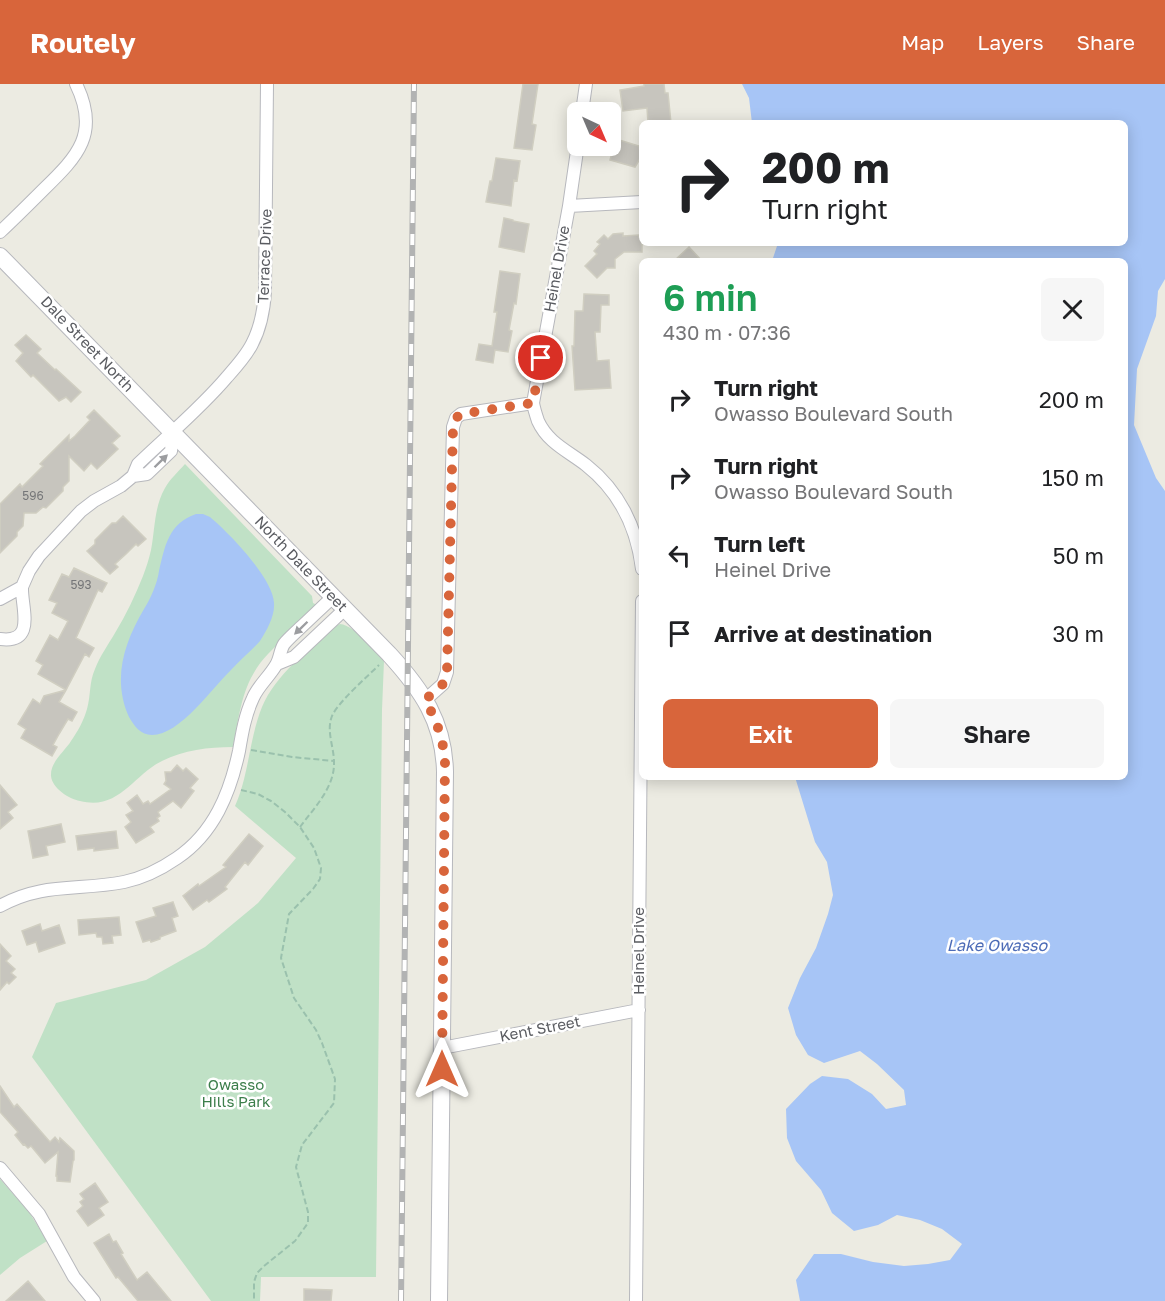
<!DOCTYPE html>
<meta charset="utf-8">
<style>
:root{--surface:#fff;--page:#f6f6f6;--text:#202124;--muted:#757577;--accent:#d8653b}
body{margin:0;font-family:"Golos Text",sans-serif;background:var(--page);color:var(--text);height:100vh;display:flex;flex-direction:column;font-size:22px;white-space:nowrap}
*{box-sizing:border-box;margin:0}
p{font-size:20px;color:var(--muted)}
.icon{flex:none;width:33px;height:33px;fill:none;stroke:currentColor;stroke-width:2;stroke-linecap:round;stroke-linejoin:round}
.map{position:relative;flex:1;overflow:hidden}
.side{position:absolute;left:639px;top:174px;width:489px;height:522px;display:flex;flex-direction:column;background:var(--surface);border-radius:9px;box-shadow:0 3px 15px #0003}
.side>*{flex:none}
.top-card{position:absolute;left:639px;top:36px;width:489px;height:126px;border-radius:9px;box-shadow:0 3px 15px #0003;background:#fff;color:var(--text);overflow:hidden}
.needle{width:39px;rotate:136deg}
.tools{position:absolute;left:567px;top:18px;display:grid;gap:12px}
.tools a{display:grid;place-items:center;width:54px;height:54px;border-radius:9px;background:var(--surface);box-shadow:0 3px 15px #0003;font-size:30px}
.pin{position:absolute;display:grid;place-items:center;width:51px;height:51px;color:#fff;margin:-26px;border:3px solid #fff;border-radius:50%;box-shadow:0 2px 6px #0007}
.me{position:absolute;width:66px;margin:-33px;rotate:0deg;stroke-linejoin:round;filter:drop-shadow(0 0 4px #0008)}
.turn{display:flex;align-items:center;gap:21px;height:126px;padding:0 24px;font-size:27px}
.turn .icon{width:78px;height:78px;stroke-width:2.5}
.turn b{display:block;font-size:42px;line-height:51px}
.round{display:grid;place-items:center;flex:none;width:63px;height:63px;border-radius:9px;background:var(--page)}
.summary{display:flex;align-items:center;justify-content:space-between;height:102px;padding:0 24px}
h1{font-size:36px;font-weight:600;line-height:45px;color:#1e9e55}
.cta{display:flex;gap:12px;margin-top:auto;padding:12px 24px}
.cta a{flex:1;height:69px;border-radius:9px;background:var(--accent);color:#fff;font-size:24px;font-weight:600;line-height:69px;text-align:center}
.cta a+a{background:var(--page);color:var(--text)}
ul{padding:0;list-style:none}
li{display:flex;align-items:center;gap:18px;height:78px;padding:0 24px}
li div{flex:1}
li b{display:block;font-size:22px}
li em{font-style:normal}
header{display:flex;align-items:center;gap:36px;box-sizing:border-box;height:84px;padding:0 30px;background:var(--accent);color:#fff}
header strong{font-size:28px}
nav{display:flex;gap:33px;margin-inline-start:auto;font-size:21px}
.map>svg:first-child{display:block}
.green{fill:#c0e1c6}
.water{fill:#a7c5f6}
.building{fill:#c7c5be;stroke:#d0cec1;stroke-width:1.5}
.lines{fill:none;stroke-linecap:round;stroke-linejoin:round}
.minor-casing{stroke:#b7b8bd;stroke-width:14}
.tertiary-casing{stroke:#b7b8bd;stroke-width:18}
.path{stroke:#9ac1ad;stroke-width:2;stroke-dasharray:6 3;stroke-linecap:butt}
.minor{stroke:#fff;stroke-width:12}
.tertiary{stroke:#fff;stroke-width:16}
.rail-casing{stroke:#b2b3b3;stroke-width:6}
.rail{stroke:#fff;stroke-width:4;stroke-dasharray:11;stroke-linecap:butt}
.oneway{fill:#9c9da0}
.route{stroke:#d8653b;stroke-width:10;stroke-dasharray:0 18}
.labels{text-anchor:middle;stroke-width:5;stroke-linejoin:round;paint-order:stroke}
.number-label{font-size:12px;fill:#757678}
.street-label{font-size:15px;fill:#5a5c61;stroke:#fff}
.park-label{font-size:15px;fill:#3c7e4b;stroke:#fff}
.water-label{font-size:16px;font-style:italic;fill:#4d6cb7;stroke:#fff}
</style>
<header>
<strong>Routely</strong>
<nav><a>Map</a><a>Layers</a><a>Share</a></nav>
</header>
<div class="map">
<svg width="1165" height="1217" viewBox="0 0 1165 1217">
<rect width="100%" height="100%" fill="#ecebe2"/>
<!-- green -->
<path class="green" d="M185 380 312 512 313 519 317 521C303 539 284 553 268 570 242 597 240 628 233 663 208 663 184 666 162 677 133 691 119 727 80 717 69 715 52 704 51 692 50 678 65 667 71 657 78 647 84 636 87 625 91 611 89 598 95 585 100 572 108 561 115 549 126 531 135 512 143 492 146 484 149 475 151 466 155 446 154 423 165 404 170 395 178 388 185 380Z
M340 540C356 542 373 566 384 577L382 626 376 1193H261L260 1217H211L32 973 56 919 146 896 205 863 258 819 296 774 235 722C249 691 249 655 262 623 276 590 308 567 333 543Z
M0 1095 29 1128 47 1157 20 1174 0 1191Z"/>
<!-- water -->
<path class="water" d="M742 0H1165V195L1158 207 1156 232 1137 285 1134 341 1156 394 1165 407V1217H800L796 1196 814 1170H841L873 1178 904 1182 928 1180 950 1176 962 1160 942 1145 920 1136 897 1131 878 1141 854 1147 832 1129 821 1106 796 1077 787 1054 786 1025 810 1000 822 992 848 995 872 1010 886 1025 906 1021 904 1006 877 980 860 967 824 979 808 971 796 951 788 924 800 894 816 864 828 830 833 811 827 778 815 758 795 693H1125V177H772L778 159H1125V39H752L749 14Z
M196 430H203L210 433C229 449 273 494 274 519 275 532 267 546 260 557 251 567 240 576 231 586 212 604 180 651 152 651 141 651 134 642 129 633 112 595 124 559 144 525 151 514 157 500 159 487 165 462 168 440 196 430Z"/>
<!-- building -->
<path class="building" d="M523 0H538L532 40 536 41 532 66 514 64Z
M644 0H664L665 9H668L671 39H648L647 24 623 27 620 6 644 2Z
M616 55 639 62 641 73 635 83 610 76Z
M496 74 520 77 517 97 514 96 511 122 486 118 490 97H492Z
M504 134 513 136V137L529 140 524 168 499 163Z
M623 149V152L639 151V153H642V168H624L615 175V184H607L597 194 585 182 597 170 594 167 600 160 597 158 604 151 608 155 613 150Z
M689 163 702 177H674Z
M500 187 520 190 516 220 514 219 509 246 512 247 508 268 495 266 493 279 476 276 479 260 492 262 497 228H494Z
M584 210 609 211V221H601L600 248H595L597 277 609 276 611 304 575 306 572 262H574L575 227H583Z
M26 251 41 265 37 269 55 286 56 285 81 308 71 318 66 313 59 317 33 291 31 293 16 277 23 269 15 261Z
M94 326 120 352 112 359 118 365 97 385 91 379 84 387 69 372V397L63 403V407L46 424 43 423 36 429H24L23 442 17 448V452L0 469V420L20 400 22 403 43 382 40 380 69 351V357L75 352 90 336 87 333Z
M123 432 146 455 138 462 136 460 126 470 115 480 118 483 110 490 87 467 95 460V456L112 439H116Z
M74 484 107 499 102 508 98 506 76 554 94 564 89 573 85 570 66 606 38 590 43 581 36 577 50 551 58 556 68 537 52 529 57 519 49 516 62 490 69 493Z
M66 606 59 618 77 628 72 637 68 635 59 650 53 661 57 663 52 672 21 654 26 645 18 640 33 615 40 620 44 612Z
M177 681 183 687 186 684 198 695 190 704 194 707 181 724 173 717 158 728 160 732 157 734 159 737 150 743 154 748 136 759 125 743 131 738 126 731 133 727 127 719 137 711 143 720 148 717 150 720 171 705 164 700 166 697 165 688H171Z
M0 701 17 721 8 728 13 734 0 745Z
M61 740 65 758 46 762 48 771 33 774 28 747Z
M116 747 118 764 94 767V764L78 766 76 752Z
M249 750 263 762 248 781 245 778 225 803 227 805 209 818 207 816 193 826 183 812 198 800 199 802 226 783 223 781Z
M173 818 178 832 172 834 176 847 160 853V855L151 858 150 856 143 858 136 838 156 832 153 824Z
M119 833 121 851 112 852 113 859 103 860 102 853H97L96 849 79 851 78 836Z
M40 840 42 847 59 841 65 859 39 868 36 858 27 861 22 847Z
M0 860 11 872 6 877 15 885 11 889 16 893 9 900 7 898 0 906Z
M0 1002 14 1023 17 1020 50 1058 55 1053 59 1058 60 1054 74 1067V1076L73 1077 70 1098 57 1097V1092H56L58 1068 45 1079 31 1062 28 1064 24 1060 23 1061 15 1051 18 1048 0 1028Z
M95 1099 108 1118 99 1124 104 1131 88 1142 77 1127 83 1122 80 1118 84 1115 80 1110Z
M109 1150 113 1158 116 1157 123 1169 121 1170 137 1196 147 1188 171 1217H138L118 1193 116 1194 94 1159Z
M28 1197 45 1217H6Z
M304 1205 332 1206 331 1217H304Z"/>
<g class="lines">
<defs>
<path id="minor" d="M582 28 586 0
M578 60 569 122 533 319C534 325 536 331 538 337 548 359 568 367 586 381 619 407 637 444 642 485
M569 122 642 118
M0 148C15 134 29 120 44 105 78 72 100 49 76 0
M133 392 138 380C168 351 200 325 227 293 236 283 246 272 252 260 261 243 264 225 265 207L267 0
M22 503 29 487 39 472 81 427 94 417 121 402 133 392 147 390 171 367 173 348
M0 515 22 503C21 523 37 560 0 555
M277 580 294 573 345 525
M425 616 443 600 447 588 453 343 456 334 461 330 533 319
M0 822C43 798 78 807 124 798 143 794 161 785 177 774 214 749 230 709 239 667 242 649 245 631 253 614 258 602 269 593 276 581 280 575 280 566 284 560 289 554 295 549 300 544 311 534 322 523 333 513
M442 964 639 926
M0 1084 39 1130 74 1193 94 1217
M636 1217 642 517"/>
<path id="tertiary" d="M0 172 389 570C422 606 444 638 445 688L439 1217"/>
</defs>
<!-- minor casing -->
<use href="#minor" class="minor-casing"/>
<!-- tertiary casing -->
<use href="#tertiary" class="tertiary-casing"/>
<!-- path -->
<path class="path" d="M251 666 292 673 334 677
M241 706 258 710 271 717 285 728 300 743 314 764 321 784 320 795 313 805 289 830 281 874 294 914 316 946 322 959 335 995 334 1019 302 1061 296 1083 308 1128V1139L295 1157 264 1182 257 1189 254 1198V1217
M300 743C314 724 335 703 334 678 334 663 326 647 332 632 338 618 367 593 379 581"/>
<!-- minor -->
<use href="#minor" class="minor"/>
<!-- tertiary -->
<use href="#tertiary" class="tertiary"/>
<defs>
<path id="rail" d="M401 1217 414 0"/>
</defs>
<!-- rail casing -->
<use href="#rail" class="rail-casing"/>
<!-- rail -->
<use href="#rail" class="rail"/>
</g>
<!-- one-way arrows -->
<defs><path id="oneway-solid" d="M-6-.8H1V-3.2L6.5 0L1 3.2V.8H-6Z" transform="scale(1.5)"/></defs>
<g class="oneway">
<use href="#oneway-solid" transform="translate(161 377) rotate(-44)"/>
<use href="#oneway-solid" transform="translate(301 544) rotate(136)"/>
</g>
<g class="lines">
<!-- route -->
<path class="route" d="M442 985 445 677C443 654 436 635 425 616L443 600 447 588 453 343 456 334 461 330 533 319 541 274"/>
</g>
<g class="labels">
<!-- number labels -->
<g class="number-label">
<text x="33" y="416">596</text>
<text x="81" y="505">593</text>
</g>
<!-- street labels -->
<g class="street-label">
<text transform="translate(265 172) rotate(-88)" y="5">Terrace Drive</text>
<text transform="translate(557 185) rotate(-80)" y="5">Heinel Drive</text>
<text transform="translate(87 260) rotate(46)" y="5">Dale Street North</text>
<text transform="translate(301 480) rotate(46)" y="5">North Dale Street</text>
<text transform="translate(639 867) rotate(-90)" y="5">Heinel Drive</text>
<text transform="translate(540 945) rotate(-11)" y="5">Kent Street</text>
</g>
<!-- park labels -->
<g class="park-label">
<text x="236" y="1006">Owasso<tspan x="236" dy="17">Hills Park</tspan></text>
</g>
<!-- water labels -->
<g class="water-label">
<text x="997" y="867">Lake Owasso</text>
</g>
</g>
</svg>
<div class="tools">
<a><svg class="needle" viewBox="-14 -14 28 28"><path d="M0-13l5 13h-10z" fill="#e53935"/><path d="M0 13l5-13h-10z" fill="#757577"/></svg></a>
</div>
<div class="pin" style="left:541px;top:274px;background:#d93025"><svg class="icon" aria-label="arrive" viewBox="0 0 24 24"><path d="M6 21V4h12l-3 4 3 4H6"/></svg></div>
<svg class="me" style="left:442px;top:985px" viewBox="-20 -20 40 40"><path d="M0-17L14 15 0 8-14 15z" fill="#d8653b" stroke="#fff" stroke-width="4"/></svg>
<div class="top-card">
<div class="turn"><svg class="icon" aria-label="right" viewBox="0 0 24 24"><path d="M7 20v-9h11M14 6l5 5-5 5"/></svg><div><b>200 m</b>Turn right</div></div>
</div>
<section class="side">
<div class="summary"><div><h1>6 min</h1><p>430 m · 07:36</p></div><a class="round"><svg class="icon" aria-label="close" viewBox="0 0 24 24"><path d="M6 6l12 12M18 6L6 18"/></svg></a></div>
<ul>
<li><svg class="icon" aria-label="right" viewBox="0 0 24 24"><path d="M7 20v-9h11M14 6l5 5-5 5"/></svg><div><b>Turn right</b><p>Owasso Boulevard South</p></div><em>200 m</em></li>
<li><svg class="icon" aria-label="right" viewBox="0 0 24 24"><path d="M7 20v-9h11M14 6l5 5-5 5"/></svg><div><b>Turn right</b><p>Owasso Boulevard South</p></div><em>150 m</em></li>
<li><svg class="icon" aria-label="left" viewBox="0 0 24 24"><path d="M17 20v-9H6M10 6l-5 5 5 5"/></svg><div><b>Turn left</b><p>Heinel Drive</p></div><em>50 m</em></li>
<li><svg class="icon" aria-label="arrive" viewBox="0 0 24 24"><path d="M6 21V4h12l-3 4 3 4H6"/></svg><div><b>Arrive at destination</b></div><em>30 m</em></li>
</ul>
<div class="cta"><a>Exit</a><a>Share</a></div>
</section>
</div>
